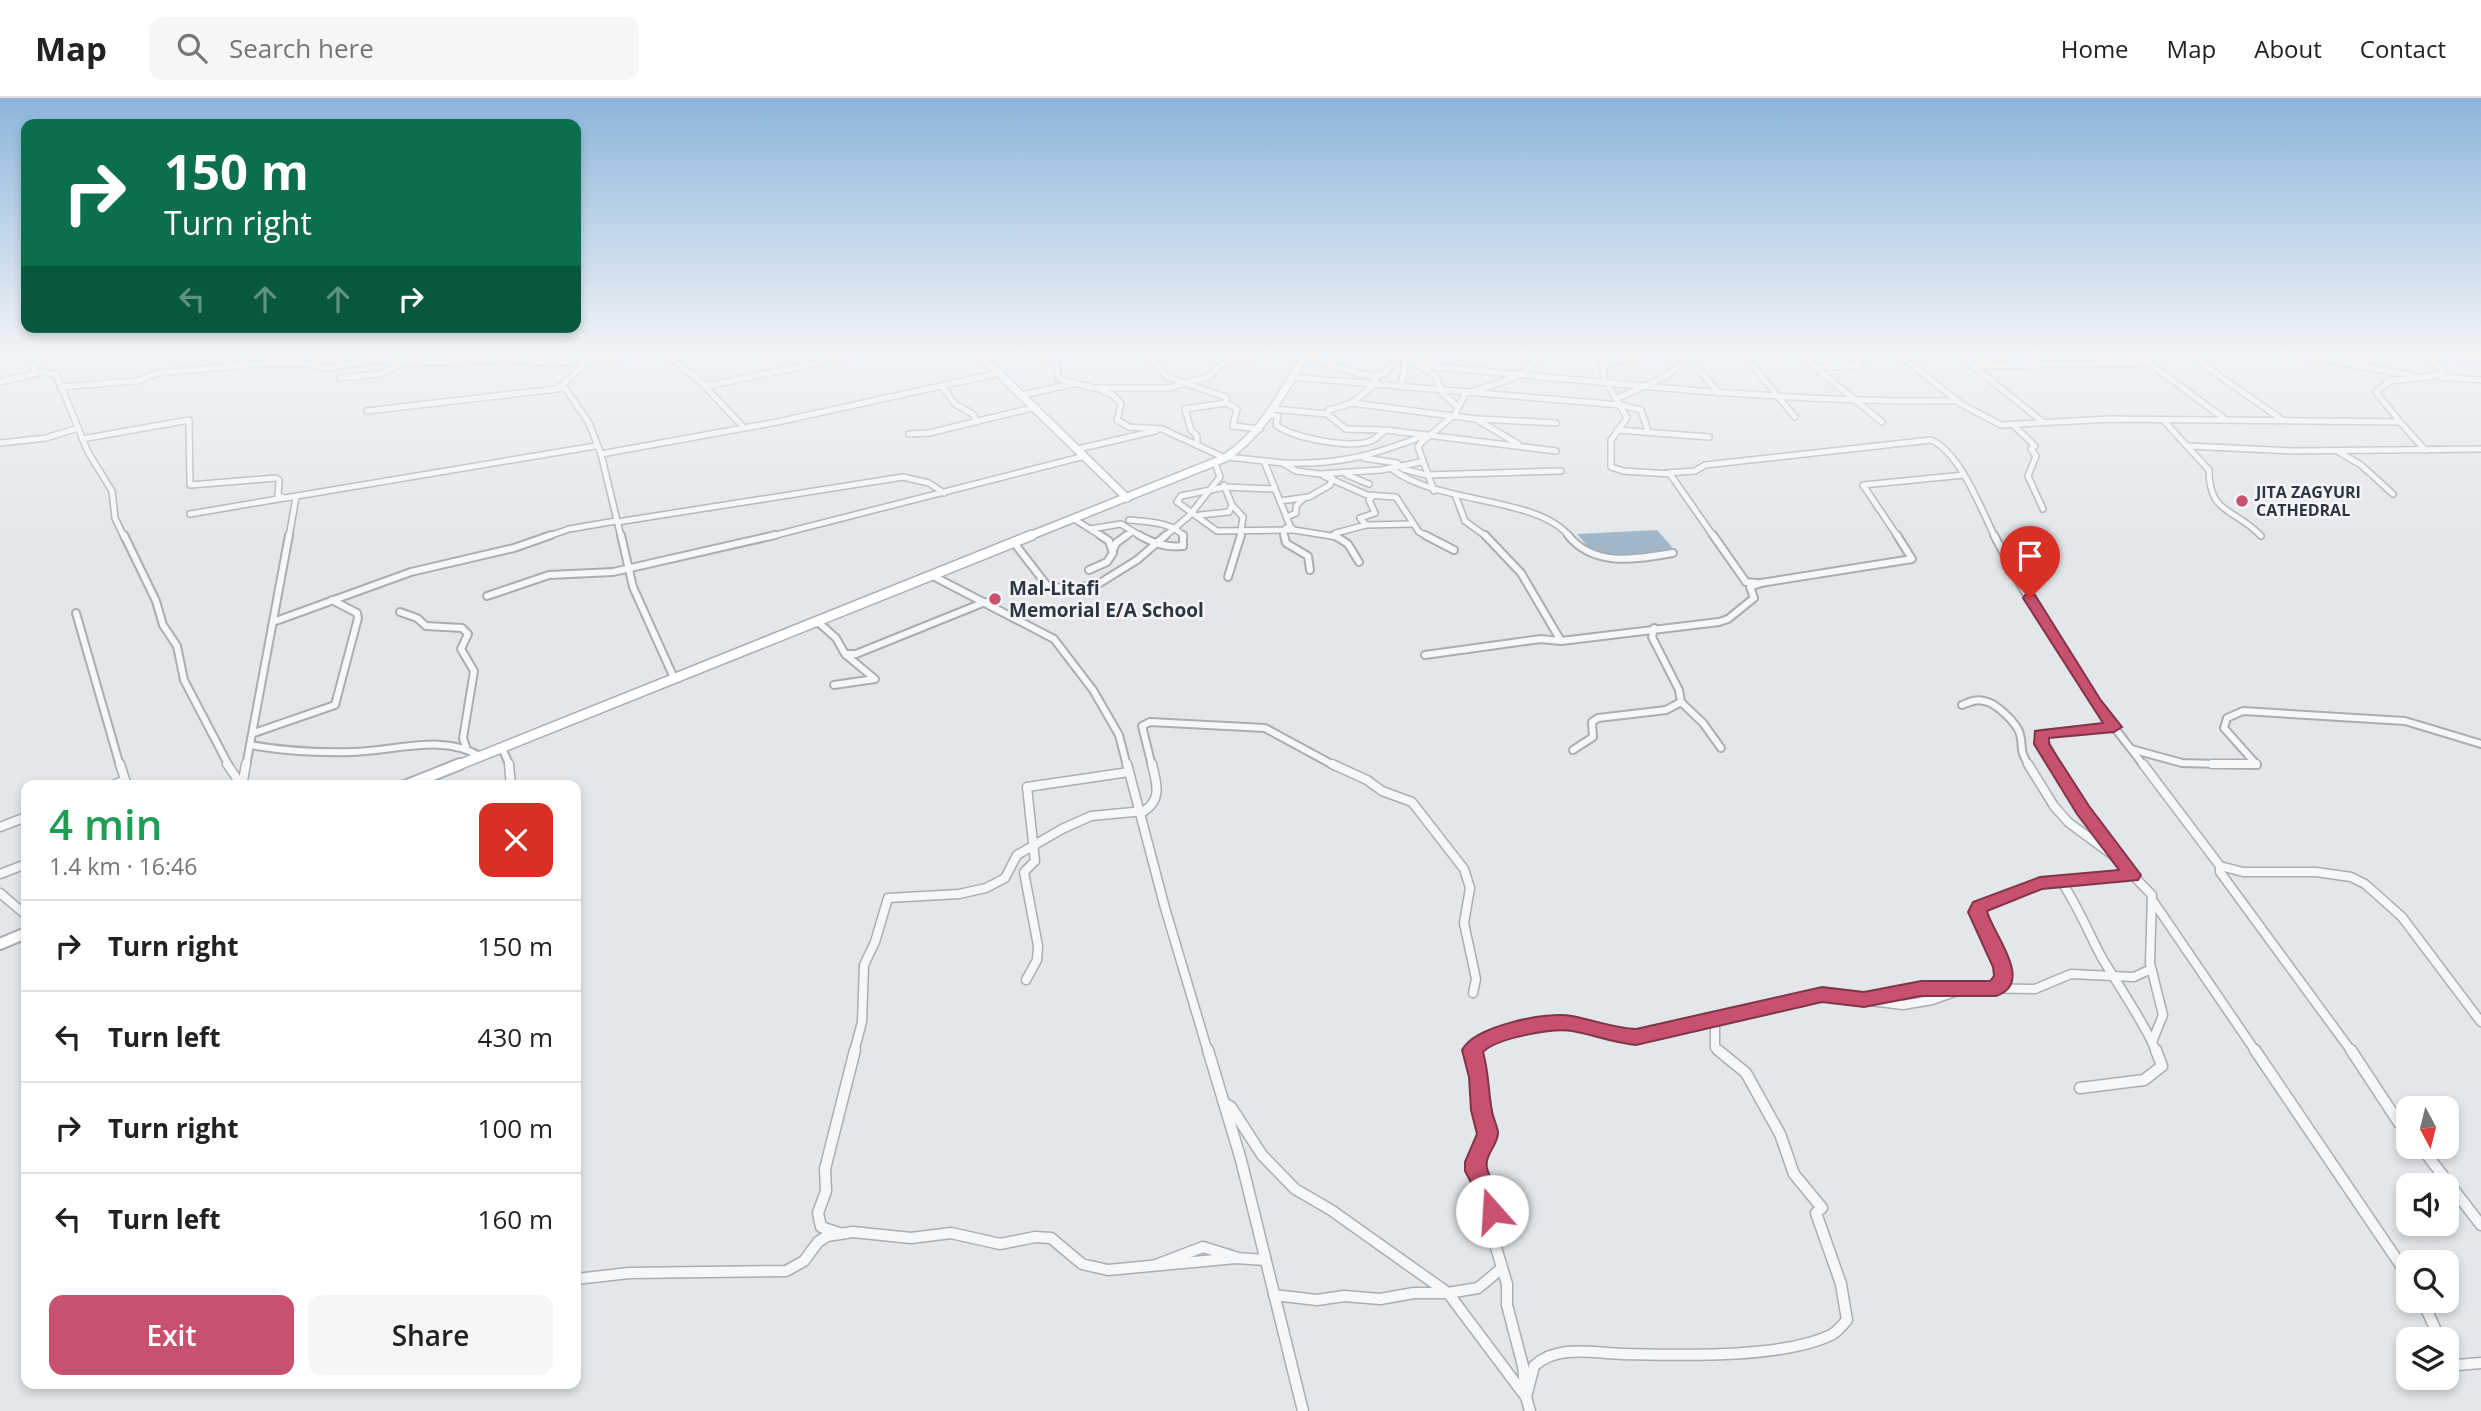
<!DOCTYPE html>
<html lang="en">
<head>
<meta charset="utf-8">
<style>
	body { margin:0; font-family:"Open Sans",sans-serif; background:#f6f6f6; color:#222; height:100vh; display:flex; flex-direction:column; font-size:26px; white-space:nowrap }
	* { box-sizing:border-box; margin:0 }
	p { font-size:23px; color:#767676 }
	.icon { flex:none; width:38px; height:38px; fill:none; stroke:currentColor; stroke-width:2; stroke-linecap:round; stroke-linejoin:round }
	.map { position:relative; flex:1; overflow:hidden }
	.drawer { position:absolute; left:21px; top:682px; width:560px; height:609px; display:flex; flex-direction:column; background:#fff; border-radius:14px; box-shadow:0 4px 10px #0003 }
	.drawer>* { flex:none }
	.top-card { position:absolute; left:21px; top:21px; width:560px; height:214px; border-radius:14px; box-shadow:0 4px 10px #0003; background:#0b6e4f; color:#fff; overflow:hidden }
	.needle { width:46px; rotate:173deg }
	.tools { position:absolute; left:2396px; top:998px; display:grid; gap:14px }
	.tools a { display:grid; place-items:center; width:63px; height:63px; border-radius:14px; background:#fff; box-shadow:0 4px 10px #0003; font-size:35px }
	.pin { position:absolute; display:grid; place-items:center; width:60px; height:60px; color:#fff; margin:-72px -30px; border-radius:50% 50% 50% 0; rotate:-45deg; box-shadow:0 0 7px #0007 }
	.pin .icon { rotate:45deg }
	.me { position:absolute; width:77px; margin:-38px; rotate:341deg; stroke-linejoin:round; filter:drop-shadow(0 0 5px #0008) }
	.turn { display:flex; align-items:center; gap:24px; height:147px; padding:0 28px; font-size:32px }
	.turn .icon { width:91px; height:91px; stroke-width:2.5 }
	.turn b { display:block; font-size:49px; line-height:60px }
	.lanes { display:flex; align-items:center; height:66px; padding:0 28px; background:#0003; justify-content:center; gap:35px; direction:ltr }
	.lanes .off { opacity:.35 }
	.round { display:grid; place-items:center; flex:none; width:74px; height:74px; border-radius:14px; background:#f6f6f6 }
	.head { display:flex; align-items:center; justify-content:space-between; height:119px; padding:0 28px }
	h1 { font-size:42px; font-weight:600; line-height:52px; color:#1e9e55 }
	.cta { display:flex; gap:14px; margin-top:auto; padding:14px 28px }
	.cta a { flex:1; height:80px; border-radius:14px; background:#c7516e; color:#fff; font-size:28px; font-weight:600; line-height:80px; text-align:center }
	.cta a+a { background:#f6f6f6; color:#222 }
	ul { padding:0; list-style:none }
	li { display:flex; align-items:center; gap:21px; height:91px; padding:0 28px; border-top:2px solid #e0e0e0 }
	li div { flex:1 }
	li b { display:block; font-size:26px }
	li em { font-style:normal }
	header { display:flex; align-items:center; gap:42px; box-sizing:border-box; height:98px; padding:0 35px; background:#fff; border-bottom:2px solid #e0e0e0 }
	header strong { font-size:33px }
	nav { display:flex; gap:38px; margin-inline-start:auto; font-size:24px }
	.search { width:490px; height:63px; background:#f6f6f6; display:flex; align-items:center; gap:18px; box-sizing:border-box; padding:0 24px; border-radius:14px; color:#767676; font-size:26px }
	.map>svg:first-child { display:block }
</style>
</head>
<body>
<header>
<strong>Map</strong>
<div class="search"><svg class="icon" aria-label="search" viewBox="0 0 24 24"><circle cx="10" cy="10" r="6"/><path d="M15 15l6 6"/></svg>Search here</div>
<nav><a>Home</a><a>Map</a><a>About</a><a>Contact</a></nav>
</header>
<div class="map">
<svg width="2481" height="1313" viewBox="0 0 2481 1313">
	<rect width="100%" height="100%" fill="#e3e7ea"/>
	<polygon fill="#a1b7c8" points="1657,432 1672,449 1669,452 1626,458 1593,455 1577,436"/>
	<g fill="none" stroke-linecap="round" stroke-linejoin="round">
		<defs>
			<g id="minor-far3">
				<polyline points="666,256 702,285 712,287 862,256"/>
				<polyline points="1032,256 1055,264 1059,281 1094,290 1169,290 1210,278 1220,267 1261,256"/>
				<polyline points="1149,256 1167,279 1226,299 1226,305 1237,311 1233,328 1260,331"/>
				<polyline points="1593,256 1602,262 1604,280 1627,320 1611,342 1611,369 1623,373 1670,376 1714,439"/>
				<polyline points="1685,256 1719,295"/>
				<polyline points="1743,256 1795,319"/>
				<polyline points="1799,256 1882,324"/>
				<polyline points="1899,256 1961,306 2001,327 2110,321 2400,324 2376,294 2390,283 2441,277 2443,273 2426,256"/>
				<polyline points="1958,256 2043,324"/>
				<polyline points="2137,256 2226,322"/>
				<polyline points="2188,256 2281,321"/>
				<polyline points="2294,256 2411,277"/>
				<polyline points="2427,256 2481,261"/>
				<polyline points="1404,257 1435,278 1443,296 1458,309"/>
				<path d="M1305,258C1329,265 1352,277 1377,278"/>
				<polyline points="1603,266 1653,256"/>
				<path d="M1417,267C1597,283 1776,305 1957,303"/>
				<polyline points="1974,268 2148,265"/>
				<polyline points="1816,269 1858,268 1861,264 1852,256"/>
				<polyline points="37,274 32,268 49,256"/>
				<polyline points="1292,279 1621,307 1641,312 1648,333"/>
				<polyline points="2439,279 2481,282"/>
				<polyline points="340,280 380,276 403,265"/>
				<polyline points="0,284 41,274 56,276 88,354 112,393 115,420 124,439"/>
				<polyline points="702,285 744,330"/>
				<polyline points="561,288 589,262"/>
				<polyline points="942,288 955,306 973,316 977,324"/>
				<polyline points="60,289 137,283 158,275 257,266 301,265 327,270 376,262 397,265 509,262 556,265 649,256"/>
				<polyline points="1401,289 1406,260"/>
				<polyline points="1101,292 1113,297 1121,306 1117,322 1129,329 1162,331 1225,360"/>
				<polyline points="1022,297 1073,286"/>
				<polyline points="1616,301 1667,278 1691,256"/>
				<polyline points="1352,305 1476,321 1518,346"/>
				<polyline points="1273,311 1327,316"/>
				<polyline points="367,313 565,290 589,325 601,356 621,439"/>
				<path d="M1270,317L1278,318L1276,327C1294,340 1352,352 1373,342C1378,339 1381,335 1386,332L1556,353"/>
				<polyline points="1479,321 1556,325"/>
				<path d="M2163,322L2209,372C2209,417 2235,410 2261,438"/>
				<polyline points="2400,324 2425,352"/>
				<polyline points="2013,327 2035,348 2031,351 2036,358 2028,378 2043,411"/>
				<polyline points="1381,332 1346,331 1327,316 1329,312 1352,305 1375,286 1374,279 1385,275 1394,263 1412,256"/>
				<polyline points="1617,332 1709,339"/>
				<polyline points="909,336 929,335 1036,309"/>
				<polyline points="82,341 189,322 190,387 276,380 279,382 278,398 285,400 595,348"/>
				<polyline points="0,345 46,340 78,330"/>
				<polyline points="1197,347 1197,338 1191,332 1185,311 1226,305"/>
				<polyline points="2189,348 2292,353 2481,351"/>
				<polyline points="1078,351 1155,333"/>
				<polyline points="2339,354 2361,367 2393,396"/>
				<polyline points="601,356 777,324 1000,275"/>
				<polyline points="1227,359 1283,365 1296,373 1320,376 1381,372 1421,364"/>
				<polyline points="1364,360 1397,365 1403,371 1426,377 1561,373"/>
				<polyline points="1264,363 1290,428 1294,432 1337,439"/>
				<path d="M1284,365C1341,367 1373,357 1426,337"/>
				<path d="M1392,371C1439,407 1538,398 1570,439"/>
				<path d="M1667,375L1695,373L1705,367L1931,342C1960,354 1981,411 1995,439"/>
				<polyline points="1347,377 1369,386"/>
				<polyline points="1324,378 1367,397 1396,399 1419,434 1429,439"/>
				<polyline points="1274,391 1225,389 1181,398 1177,404 1217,433 1294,432"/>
				<path d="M1434,393L1418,349L1421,345L1455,316L1465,296C1489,287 1528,281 1541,256"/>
				<polyline points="1456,399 1465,423 1487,439"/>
				<polyline points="1280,403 1309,399 1330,387 1332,380"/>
				<polyline points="1232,407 1243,419 1240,439"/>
				<polyline points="190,416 284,400"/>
				<polyline points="1200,417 1229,414 1232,407 1224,387"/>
				<polyline points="1287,419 1296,415 1296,408 1304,400"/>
				<polyline points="1074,421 1090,431 1121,426 1142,439"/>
				<path d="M1129,422C1146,424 1174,424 1184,439"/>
				<polyline points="617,424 903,379 929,385 944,395"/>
				<polyline points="1366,427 1412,426"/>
				<polyline points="1090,431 1103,439"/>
				<polyline points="1336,435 1366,427 1360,420 1375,415 1369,402 1373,398"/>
				<polyline points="289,439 296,399"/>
				<polyline points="546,439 569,431 616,423"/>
				<polyline points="768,439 1085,358"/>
				<polyline points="1125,439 1132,434"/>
				<polyline points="1164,439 1189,418 1220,379 1215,365"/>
				<polyline points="1285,439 1283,433 1286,430"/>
				<polyline points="1898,439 1863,387 1964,377"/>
			</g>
			<g id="minor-far2">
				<polyline points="124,437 156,503 163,527 177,548 184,582 229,668"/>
				<polyline points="621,437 633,489 674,580"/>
				<path d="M1139,437C1153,445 1166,450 1183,448V437"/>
				<polyline points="1284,437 1286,445 1308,458 1310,472"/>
				<polyline points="1334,437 1348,446 1359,464"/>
				<polyline points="1425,437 1454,452"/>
				<path d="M1568,437C1594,470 1637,461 1673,455"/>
				<polyline points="1713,437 1746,484 1757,485"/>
				<polyline points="1994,437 2020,486 2094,603 2131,651 2182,665 2257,667 2224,630 2227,620 2243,613 2405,623 2481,646"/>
				<polyline points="1015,446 1049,490 1095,488 1137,462 1166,437"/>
				<polyline points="1113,452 1116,445 1127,437"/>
				<polyline points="1089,472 1107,464 1113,455 1109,443 1100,437"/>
				<polyline points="933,478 1054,541 1093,592 1119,637 1127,668"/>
				<polyline points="1228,479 1241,437"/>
				<polyline points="487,498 549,477 613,474 775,437"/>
				<polyline points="400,514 417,520 426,528 462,530 468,536 461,551 474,573 463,640 466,649"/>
				<polyline points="76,515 120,668"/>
				<polyline points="273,524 411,474 514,450 551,437"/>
				<polyline points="818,524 836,540 845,556 856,556 985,504"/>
				<polyline points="1561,543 1719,524 1728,521 1754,500 1750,489 1761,485 1912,461 1897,437"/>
				<polyline points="1425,557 1541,541 1561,543 1521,475 1485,437"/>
				<polyline points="834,587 875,581 846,557"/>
				<polyline points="1681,604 1703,625 1721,650"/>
				<path d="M1962,607C1970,604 1975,601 1984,603C1995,604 2017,625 2020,636C2024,653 2018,649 2029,668"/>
				<polyline points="254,635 335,607 358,520 357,515 332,502"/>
				<path d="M250,647C284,653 319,655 353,654C395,653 445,635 481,659"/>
				<polyline points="502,650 510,668"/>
				<polyline points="1573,652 1593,639 1592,624 1598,620 1666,612 1681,604 1679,592 1652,539 1654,530"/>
				<polyline points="2132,652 2144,668"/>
				<polyline points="246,668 289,437"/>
				<polyline points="1152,668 1142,628 1150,624 1265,630 1335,668"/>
				<polyline points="2057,668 2041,636 2114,629"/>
			</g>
			<g id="minor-far1">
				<polyline points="120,666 127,688"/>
				<polyline points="227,666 242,688"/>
				<polyline points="509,666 511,688"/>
				<polyline points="1127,666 1165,810 1208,954"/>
				<polyline points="1332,666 1367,682 1382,693 1412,704 1464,771 1470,790 1464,825 1476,881 1473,895"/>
				<polyline points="2028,666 2054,708 2068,724 2114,758 2152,797 2150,865 2163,917 2152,944 2156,954"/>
				<polyline points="2056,666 2083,712 2118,758"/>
				<polyline points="2143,666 2220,768 2243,774 2316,774 2351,779 2365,786 2402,819 2481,924"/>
				<polyline points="2212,666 2256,666"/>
				<polyline points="111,688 125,682"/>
				<polyline points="242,688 246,666"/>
				<polyline points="0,729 26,719"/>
				<polyline points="2220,768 2220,774 2352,954"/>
				<polyline points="0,776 26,766"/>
				<path d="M2061,783C2078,808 2088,834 2102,860C2119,888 2137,914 2152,944"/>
				<polyline points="0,795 26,817"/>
				<polyline points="2153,803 2256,954"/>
				<polyline points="1026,882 1037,862 1038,848 1024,774 1035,763 1027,689 1129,674"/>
				<polyline points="1995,890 2004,879 2003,868 1977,814 1980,809 2040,785 2132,777"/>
				<polyline points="1870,900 1921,890 1965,890"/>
				<polyline points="1715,921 1715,950 1720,954"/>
				<polyline points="1715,921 1822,897 1903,907 1932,902 1966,890 2035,891 2071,876 2134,879 2151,871"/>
				<path d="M854,954L862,924L864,867L875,844L888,800L959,796L986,790L1005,780L1017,757L1062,731L1091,718L1144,713C1163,701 1156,684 1152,666"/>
				<path d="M1473,954C1479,936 1553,922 1572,926C1594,929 1614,941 1636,939C1662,937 1689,927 1715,921"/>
			</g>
			<g id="minor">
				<polyline points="1208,952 1241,1062 1303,1313"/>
				<path d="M1472,952L1480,979L1481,1011L1488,1036L1476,1064V1073L1487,1092L1492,1113L1494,1143L1507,1186V1207L1523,1268L1526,1299L1534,1268C1557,1246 1594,1255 1622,1256C1679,1257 1781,1261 1831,1237C1837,1234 1842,1227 1847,1222L1841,1186L1816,1115L1822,1110L1794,1076L1780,1036L1746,975L1718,952"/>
				<polyline points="2255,952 2408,1178"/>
				<polyline points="2351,952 2399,1025 2408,1033"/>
				<polyline points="2080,990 2144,982 2162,968 2156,952"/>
				<polyline points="1224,1005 1231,1009 1262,1057 1295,1091 1331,1112 1448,1195 1478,1190 1502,1170"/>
				<polyline points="2420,1048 2481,1127"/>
				<polyline points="839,1135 821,1129 818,1115 826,1093 825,1071 855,952"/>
				<polyline points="1156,1167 1203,1149 1235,1159"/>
				<polyline points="576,1181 629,1175 786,1173 804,1163 818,1144 827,1138 853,1134 911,1140 951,1135 1000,1146 1035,1139 1051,1140 1082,1166 1108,1172 1236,1160 1265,1162"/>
				<polyline points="1274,1197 1317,1202 1344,1198 1380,1201 1414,1195 1448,1195 1526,1299 1530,1313"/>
				<polyline points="2422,1202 2440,1241"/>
				<polyline points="2446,1254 2452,1267"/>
				<polyline points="2446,1268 2481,1265"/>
			</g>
			<g id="secondary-far2">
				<polyline points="979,256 1127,400"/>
				<path d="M1027,439L1225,360C1264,334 1282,295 1306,256"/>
			</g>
			<polyline id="secondary-far1" points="456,668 1032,437"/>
			<g id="secondary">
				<polyline points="405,688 460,666"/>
				<polyline points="0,846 26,835"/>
			</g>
		</defs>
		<use href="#minor-far3" stroke="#a8aeb4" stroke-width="8"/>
		<use href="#minor-far2" stroke="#a8aeb4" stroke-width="10"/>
		<use href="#minor-far1" stroke="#a8aeb4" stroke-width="11"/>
		<use href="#minor" stroke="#a8aeb4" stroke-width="13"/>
		<use href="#secondary-far2" stroke="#a8aeb4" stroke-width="10"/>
		<use href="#secondary-far1" stroke="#a8aeb4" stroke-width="12"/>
		<use href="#secondary" stroke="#a8aeb4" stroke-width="14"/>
		<use href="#minor-far3" stroke="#f6f7f9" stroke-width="5"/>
		<use href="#minor-far2" stroke="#f6f7f9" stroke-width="6"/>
		<use href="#minor-far1" stroke="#f6f7f9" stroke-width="8"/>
		<use href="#minor" stroke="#f6f7f9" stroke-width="10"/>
		<use href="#secondary-far2" stroke="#fff" stroke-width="7"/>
		<use href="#secondary-far1" stroke="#fff" stroke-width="9"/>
		<use href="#secondary" stroke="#fff" stroke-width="10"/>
	</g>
	<linearGradient id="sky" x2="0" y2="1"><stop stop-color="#8bb5db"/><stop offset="0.58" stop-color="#f2f4f6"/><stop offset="1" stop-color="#f2f4f6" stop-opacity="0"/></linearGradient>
	<rect width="2481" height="440" fill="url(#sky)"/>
	<path fill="#c7516e" stroke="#813548" stroke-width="2" d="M2025,497H2035L2100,601L2122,629L2114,634L2049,640V646L2089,708L2138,773L2141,777L2138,782L2042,791L1987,813C1992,835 2036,885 1996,898H1921L1864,909L1822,904L1636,947C1614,945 1594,937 1572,933C1552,930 1497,940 1483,954C1489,974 1488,993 1492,1013C1493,1020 1497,1027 1498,1034C1499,1046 1484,1057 1487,1070C1490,1086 1509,1101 1500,1120L1492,1123L1484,1120L1476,1094L1465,1073V1064L1477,1036L1471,1012L1469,979L1462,952C1474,928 1547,913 1572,918C1594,922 1614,930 1636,931L1822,889L1864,894L1921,883H1990L1994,878L1993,869L1968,814L1973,804L2040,779L2119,772L2077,716L2034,646L2035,633L2103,625L2023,500Z"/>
	<g fill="#c7516e" stroke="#f3f5f8" stroke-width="2.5">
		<circle cx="2242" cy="403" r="7"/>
		<circle cx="995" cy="501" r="7"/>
	</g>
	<g text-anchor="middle" stroke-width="5" stroke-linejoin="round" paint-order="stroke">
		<g font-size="16" font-weight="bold" fill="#2c3642" stroke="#f3f5f8" text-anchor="start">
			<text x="2256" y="400">JITA ZAGYURI<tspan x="2256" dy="18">CATHEDRAL</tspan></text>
		</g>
		<g font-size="19" font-weight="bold" fill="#2c3642" stroke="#f3f5f8" text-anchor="start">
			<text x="1009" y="497">Mal-Litafi<tspan x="1009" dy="22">Memorial E/A School</tspan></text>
		</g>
	</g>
</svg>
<div class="tools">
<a><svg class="needle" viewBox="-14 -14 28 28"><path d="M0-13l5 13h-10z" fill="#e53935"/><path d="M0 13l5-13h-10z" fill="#767676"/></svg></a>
<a><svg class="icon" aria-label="sound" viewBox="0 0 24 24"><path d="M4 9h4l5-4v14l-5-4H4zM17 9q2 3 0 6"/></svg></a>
<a><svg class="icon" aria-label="search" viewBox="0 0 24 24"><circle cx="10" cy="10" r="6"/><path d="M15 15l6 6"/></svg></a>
<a><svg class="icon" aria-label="layers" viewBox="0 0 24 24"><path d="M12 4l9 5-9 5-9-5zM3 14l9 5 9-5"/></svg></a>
</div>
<div class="pin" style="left:2030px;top:500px;background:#d93025"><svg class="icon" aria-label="arrive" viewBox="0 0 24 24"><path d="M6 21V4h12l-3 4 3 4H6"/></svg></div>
<svg class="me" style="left:1492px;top:1113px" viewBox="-20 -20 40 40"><circle r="19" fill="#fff"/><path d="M0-13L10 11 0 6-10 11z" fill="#c7516e"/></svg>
<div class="top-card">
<div class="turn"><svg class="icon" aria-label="right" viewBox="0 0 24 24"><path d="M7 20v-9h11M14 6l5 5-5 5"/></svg><div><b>150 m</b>Turn right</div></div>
<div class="lanes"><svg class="icon off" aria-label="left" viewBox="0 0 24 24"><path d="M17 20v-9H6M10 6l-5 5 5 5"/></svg><svg class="icon off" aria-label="ahead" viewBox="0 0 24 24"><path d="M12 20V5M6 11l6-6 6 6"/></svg><svg class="icon off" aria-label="ahead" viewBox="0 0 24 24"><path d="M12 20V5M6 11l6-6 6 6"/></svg><svg class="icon" aria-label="right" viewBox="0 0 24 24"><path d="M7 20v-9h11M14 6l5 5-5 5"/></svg></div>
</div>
<section class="drawer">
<div class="head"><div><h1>4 min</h1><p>1.4 km · 16:46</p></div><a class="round" style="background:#d93025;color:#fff"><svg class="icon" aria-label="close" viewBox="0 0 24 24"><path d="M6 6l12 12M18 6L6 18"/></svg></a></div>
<ul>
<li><svg class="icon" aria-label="right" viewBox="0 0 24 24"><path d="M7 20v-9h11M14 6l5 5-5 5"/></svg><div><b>Turn right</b></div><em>150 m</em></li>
<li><svg class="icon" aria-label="left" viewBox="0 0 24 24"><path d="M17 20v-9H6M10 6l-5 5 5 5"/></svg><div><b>Turn left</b></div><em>430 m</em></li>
<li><svg class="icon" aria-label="right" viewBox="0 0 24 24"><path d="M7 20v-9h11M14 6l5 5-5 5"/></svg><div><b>Turn right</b></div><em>100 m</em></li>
<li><svg class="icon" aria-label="left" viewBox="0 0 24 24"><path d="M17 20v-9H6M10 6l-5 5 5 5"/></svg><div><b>Turn left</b></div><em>160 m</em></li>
</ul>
<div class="cta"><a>Exit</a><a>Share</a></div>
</section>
</div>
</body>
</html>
